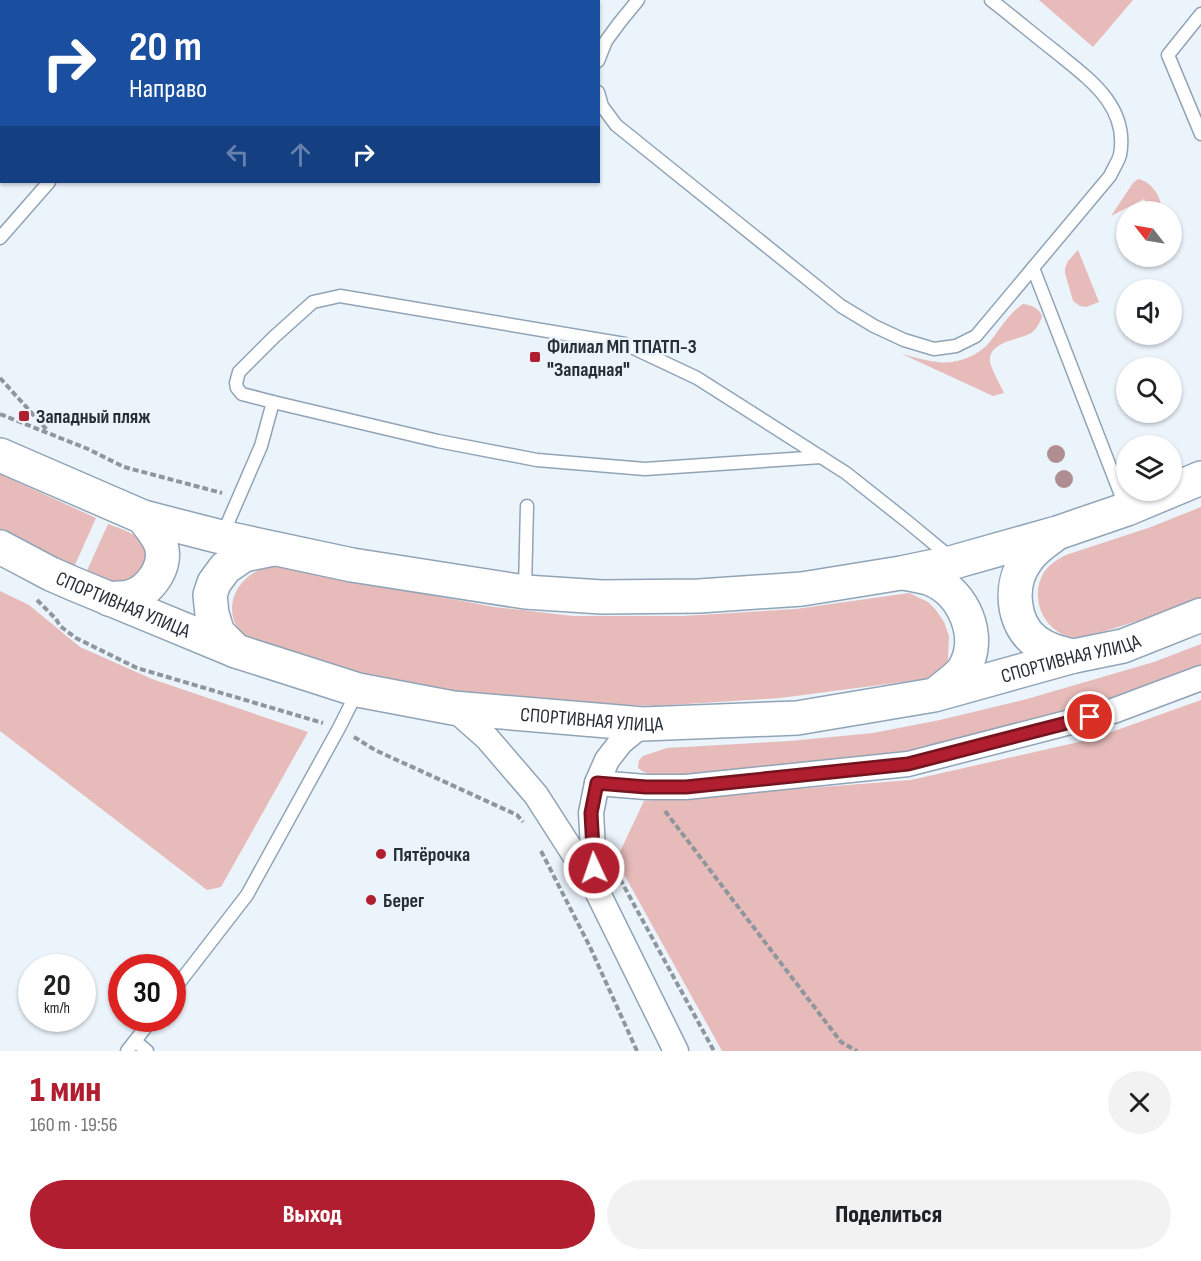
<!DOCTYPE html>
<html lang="ru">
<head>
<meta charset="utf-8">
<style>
	body { margin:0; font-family:"Sofia Sans Condensed",sans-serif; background:#f2f2f2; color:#202124; height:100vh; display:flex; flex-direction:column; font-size:22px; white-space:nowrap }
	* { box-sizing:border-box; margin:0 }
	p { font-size:20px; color:#757577 }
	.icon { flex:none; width:33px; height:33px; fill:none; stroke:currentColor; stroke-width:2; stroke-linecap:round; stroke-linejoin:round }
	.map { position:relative; height:1051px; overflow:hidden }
	.details { display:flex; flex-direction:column; background:#fff; flex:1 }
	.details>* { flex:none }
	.top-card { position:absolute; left:0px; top:0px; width:600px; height:183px; box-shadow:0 2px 4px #0004; background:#1a4fa0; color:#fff; overflow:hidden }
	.needle { width:39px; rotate:301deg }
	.fabs { position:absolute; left:1116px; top:201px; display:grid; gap:12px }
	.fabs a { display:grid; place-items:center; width:66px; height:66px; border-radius:50%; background:#fff; box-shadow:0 2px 4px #0004; font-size:30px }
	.speed { position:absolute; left:18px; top:954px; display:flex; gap:12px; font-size:30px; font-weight:700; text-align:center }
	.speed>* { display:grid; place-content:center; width:78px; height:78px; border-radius:50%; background:#fff; box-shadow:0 2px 4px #0004; line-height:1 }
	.speed small { font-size:15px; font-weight:400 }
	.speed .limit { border:9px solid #d22; background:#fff; color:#111 }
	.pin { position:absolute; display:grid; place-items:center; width:51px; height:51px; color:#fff; margin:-26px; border:3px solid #fff; border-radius:50%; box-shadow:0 2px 6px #0007 }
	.me { position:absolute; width:66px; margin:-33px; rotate:357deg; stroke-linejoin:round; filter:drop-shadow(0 0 4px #0008) }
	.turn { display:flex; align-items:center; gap:21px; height:126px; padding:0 30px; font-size:27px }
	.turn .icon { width:78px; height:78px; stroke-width:2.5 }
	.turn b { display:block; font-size:42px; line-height:51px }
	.lanes { display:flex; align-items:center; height:57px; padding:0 30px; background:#0003; justify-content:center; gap:30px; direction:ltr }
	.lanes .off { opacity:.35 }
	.round { display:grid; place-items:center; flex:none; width:63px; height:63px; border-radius:32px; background:#f2f2f2 }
	.head { display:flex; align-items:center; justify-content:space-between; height:102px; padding:0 30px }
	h1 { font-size:36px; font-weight:800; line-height:45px; color:#b11e30 }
	.cta { display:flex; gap:12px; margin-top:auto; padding:12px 30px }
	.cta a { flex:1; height:69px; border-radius:36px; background:#b11e30; color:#fff; font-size:24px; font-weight:800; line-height:69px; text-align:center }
	.cta a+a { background:#f2f2f2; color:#202124 }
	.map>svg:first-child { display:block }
</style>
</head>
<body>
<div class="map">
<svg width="1201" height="1051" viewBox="0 0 1201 1051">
	<rect width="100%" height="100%" fill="#ebf3fb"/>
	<g fill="#e6bbb9">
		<polygon points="1039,0 1133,0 1093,47"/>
		<path d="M1138,179C1151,181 1163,198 1161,211H1150L1144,199L1111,216L1133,183Z"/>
		<polygon points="1078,250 1099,302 1086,307 1080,306 1073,301 1065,273 1065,268 1068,261"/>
		<path d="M1023,304C1031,305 1040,308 1042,317C1040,322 1036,330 1031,333C1020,340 988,341 990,362C991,369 1001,386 1004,393L993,396L902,354C914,357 926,361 938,362C955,365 978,356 989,343C1000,329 1008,314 1023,304Z"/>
		<polygon points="0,474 96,518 74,567 0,529"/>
		<path d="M1201,507V599L1185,606L1083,638C1074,637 1064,637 1057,631C1038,618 1032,592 1044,572C1050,564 1058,559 1066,555L1151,527Z"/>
		<path d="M108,524C123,530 145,535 148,554C148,559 144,568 143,573L118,586L86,573Z"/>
		<path d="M267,567H282L494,607L573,616H683L796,609L909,593L928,602L936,610L944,622L949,636L948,659L945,668L935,676L926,679L780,698L655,706L547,702L470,696L372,679L247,640C219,614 233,577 267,567Z"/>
		<polygon points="0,591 29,605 80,647 152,679 308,732 221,887 207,890 0,731"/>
		<path d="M1201,644V673L1099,708L914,753L674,778C661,777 648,777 638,768L639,760L643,756L667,748L790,741L873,733L940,720L1027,699L1154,662Z"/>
		<polygon points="1201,700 1201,1051 722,1051 616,860 644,801 911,780 1092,739"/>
	</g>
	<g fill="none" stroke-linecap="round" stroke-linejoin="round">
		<defs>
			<g id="service">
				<polyline points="1201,14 1168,55 1201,134"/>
				<polyline points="598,61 606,41 620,22 638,0"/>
				<path d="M598,92L602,106L616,125L841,306L874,326L904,340L934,349L956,346L976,336L1110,176C1113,169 1118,162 1120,155C1129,106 1089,79 1056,52C1034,35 1013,17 991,0"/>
				<polyline points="0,238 49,182"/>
				<polyline points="1033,268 1126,508"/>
				<polyline points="273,402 438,441 537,460 645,469 821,457"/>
				<polyline points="222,536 261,446 273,402 242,394 237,388 236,383 239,372 274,337 313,302 340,296 625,344 697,378 846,473 909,523 950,557"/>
				<polyline points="525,589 527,506"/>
				<polyline points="172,992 247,895 339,728 358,690"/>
				<polyline points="135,1041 147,1051"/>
				<polyline points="127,1051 153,1018"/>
			</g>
			<g id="minor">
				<polyline points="453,708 487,738 536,795 595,887 676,1051"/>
				<polyline points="597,783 646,787 686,787 908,764 1113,711 1201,678"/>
				<polyline points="595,885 591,813 597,783 607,760 621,742 643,724"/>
			</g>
			<g id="primary">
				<polyline points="0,455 143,517 221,537 352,565 525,592 602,597 699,596 802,589 901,573 954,562 1057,533 1127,509 1201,478"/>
				<path d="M1053,536C1043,543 1032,551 1026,561C1009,584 1012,623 1035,641C1047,650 1060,653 1074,656"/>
				<path id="s1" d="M0,547L51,574L74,584L236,651L358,690L453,708L643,724L797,718L934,695L1074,656L1123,646L1201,615"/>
				<path d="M904,573C912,575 923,576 931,579C964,593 983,637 964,669C959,677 944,687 936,694"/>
				<path d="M109,599C116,598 123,598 129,597C149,592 168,567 161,545C158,535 149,526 143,517"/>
				<polyline points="236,651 218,633 212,614 210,595 214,583 225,568 244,555 273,549"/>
			</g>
		</defs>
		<use href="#service" stroke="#91a4b7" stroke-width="15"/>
		<use href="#minor" stroke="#91a4b7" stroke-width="27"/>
		<use href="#primary" stroke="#91a4b7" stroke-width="36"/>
		<g stroke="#8e969e" stroke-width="4" stroke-dasharray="6 3" stroke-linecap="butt">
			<polyline points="0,378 48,431"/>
			<polyline points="0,414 88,449 124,467 222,493"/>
			<polyline points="37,600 56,619 60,626 76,638 137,668 323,723"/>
			<polyline points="354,737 375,750 517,815 523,822"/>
			<polyline points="665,811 841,1042 857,1051"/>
			<polyline points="541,851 590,947 637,1051"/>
			<polyline points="620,879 714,1051"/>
		</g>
		<use href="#service" stroke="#fff" stroke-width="12"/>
		<use href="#minor" stroke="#fff" stroke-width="24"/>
		<use href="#primary" stroke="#fff" stroke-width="33"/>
	</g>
	<g fill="#ae8e91">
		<circle cx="1056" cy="454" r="9"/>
		<circle cx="1064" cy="479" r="9"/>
	</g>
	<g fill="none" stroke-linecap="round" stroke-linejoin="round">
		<defs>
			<polyline id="route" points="594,868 591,813 597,783 646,787 686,787 908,764 1090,717"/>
		</defs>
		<use href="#route" stroke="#73141f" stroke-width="15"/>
		<use href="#route" stroke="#b11e30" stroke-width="10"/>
	</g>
	<g fill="#b11e30" stroke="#ebf3fb" stroke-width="2">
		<rect x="529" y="351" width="12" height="12" rx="3"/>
		<rect x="18" y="410" width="12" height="12" rx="3"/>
		<circle cx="381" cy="854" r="6"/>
		<circle cx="371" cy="900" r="6"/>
	</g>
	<g text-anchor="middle" stroke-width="5" stroke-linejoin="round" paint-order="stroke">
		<g font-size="20" font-weight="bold" fill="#262e36" stroke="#ebf3fb" text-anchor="start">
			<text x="547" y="353">Филиал МП ТПАТП-3<tspan x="547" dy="23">"Западная"</tspan></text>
			<text x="36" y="423">Западный пляж</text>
			<text x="393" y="861">Пятёрочка</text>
			<text x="383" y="907">Берег</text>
		</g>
		<g font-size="20" fill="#262e36" stroke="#ebf3fb">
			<text dy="7" stroke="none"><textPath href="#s1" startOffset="136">СПОРТИВНАЯ УЛИЦА</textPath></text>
			<text dy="7" stroke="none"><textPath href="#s1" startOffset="1108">СПОРТИВНАЯ УЛИЦА</textPath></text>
			<text dy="7" stroke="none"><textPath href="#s1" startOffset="622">СПОРТИВНАЯ УЛИЦА</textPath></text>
		</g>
	</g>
</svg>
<div class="fabs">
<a><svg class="needle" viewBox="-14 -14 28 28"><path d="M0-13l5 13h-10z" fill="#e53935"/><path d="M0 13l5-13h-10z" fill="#757577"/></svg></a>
<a><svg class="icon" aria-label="sound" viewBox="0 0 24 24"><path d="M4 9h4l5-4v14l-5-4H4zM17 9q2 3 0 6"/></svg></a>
<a><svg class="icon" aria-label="search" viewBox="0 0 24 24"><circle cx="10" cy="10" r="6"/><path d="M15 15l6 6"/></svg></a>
<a><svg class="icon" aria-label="layers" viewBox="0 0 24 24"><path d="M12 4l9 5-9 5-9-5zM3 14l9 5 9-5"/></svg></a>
</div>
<div class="speed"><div>20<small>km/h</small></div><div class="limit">30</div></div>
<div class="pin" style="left:1090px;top:717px;background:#d93025"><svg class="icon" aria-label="arrive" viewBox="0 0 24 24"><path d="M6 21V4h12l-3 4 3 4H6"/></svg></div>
<svg class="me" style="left:594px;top:868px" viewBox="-20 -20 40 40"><circle r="17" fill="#b11e30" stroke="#fff" stroke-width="3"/><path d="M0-11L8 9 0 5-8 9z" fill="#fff"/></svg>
<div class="top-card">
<div class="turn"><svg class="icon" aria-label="right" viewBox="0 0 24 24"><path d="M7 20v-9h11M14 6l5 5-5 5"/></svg><div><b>20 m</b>Направо</div></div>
<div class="lanes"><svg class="icon off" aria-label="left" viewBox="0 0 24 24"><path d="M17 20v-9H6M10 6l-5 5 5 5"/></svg><svg class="icon off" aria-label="ahead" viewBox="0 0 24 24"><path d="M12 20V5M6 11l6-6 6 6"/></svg><svg class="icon" aria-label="right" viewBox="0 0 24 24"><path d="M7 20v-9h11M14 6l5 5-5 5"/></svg></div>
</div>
</div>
<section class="details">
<div class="head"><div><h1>1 мин</h1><p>160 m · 19:56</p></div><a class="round"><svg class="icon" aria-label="close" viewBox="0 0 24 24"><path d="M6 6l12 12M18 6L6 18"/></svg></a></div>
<div class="cta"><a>Выход</a><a>Поделиться</a></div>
</section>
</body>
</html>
